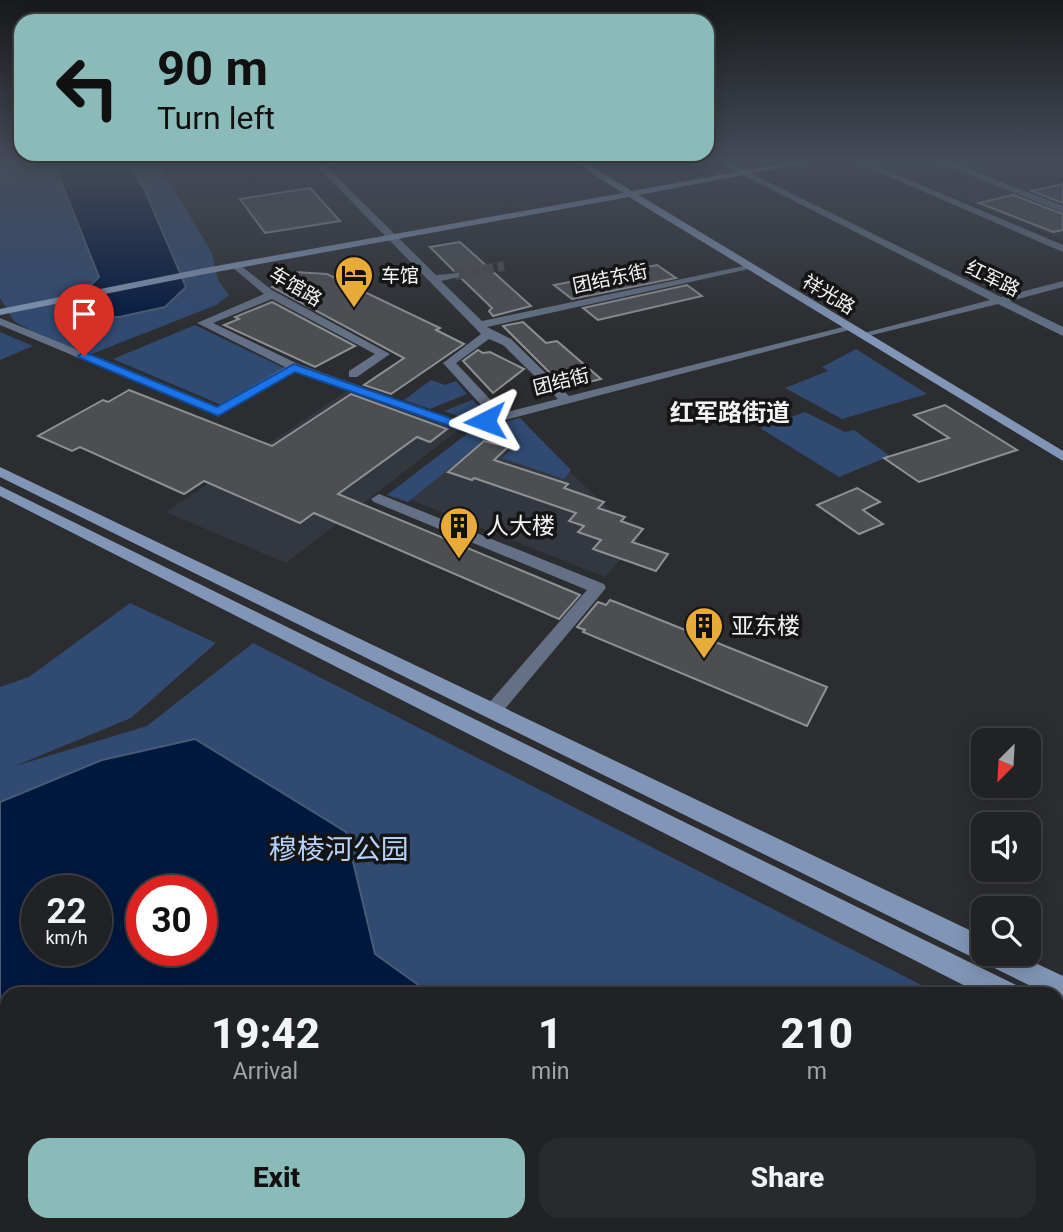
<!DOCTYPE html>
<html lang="en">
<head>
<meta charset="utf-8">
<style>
	body { margin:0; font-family:Roboto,"Noto Sans SC",sans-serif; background:#292a2c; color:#f1f3f6; height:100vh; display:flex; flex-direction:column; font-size:26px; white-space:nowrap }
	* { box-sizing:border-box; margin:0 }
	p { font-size:23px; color:#a2a4a6 }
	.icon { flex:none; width:38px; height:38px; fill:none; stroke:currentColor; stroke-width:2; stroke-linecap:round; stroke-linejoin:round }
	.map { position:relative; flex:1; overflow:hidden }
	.drawer { position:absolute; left:0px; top:987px; width:1064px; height:245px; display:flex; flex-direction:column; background:#212224; border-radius:21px 21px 0 0; box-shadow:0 4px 18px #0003,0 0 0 2px #3e3f41 }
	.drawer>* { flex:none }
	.hud { position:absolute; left:14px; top:14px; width:700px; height:147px; border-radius:21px; box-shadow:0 4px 18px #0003,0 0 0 2px #3e3f41; background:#8bbbb9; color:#111; overflow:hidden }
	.needle { width:46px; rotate:204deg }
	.tools { position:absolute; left:971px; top:728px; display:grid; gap:14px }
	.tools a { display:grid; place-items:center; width:70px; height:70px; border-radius:14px; background:#212224; box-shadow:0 4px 18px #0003,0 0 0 2px #3e3f41; font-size:35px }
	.speed { position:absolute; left:21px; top:875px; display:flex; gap:14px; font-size:35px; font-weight:700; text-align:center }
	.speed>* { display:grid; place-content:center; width:91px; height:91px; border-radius:50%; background:#212224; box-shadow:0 4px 18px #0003,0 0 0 2px #3e3f41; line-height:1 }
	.speed small { font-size:18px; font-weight:400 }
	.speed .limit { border:10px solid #d22; background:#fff; color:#111 }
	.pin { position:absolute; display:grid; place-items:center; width:60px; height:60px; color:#fff; margin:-72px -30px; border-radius:50% 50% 50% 0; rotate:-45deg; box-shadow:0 0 7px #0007 }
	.pin .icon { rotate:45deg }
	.me { position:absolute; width:77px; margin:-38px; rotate:267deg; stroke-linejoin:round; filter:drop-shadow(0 0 5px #0008) }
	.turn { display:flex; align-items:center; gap:24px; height:147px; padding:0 28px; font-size:32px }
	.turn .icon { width:91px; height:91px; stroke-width:2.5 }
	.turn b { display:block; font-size:49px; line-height:60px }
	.eta { display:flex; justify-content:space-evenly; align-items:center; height:119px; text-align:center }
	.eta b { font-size:42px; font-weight:800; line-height:49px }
	.primary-button { display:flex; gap:14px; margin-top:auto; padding:14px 28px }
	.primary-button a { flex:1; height:80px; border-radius:21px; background:#8bbbb9; color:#111; font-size:28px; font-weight:800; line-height:80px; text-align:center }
	.primary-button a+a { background:#292a2c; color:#f1f3f6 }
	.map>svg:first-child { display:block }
</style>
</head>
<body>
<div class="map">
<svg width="1063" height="1232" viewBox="0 0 1063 1232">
	<rect width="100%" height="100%" fill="#2c2d30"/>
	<g fill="#333840">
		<polygon points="965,161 1063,198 1063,240 870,162"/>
		<polygon points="347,391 458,430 286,563 166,512"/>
		<polygon points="519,423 639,538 605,577 394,493 474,433"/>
	</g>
	<g fill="#304a72" fill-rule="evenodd">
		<polygon points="0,161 157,161 212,253 218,280 229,295 216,305 79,359 14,321 0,298"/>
		<polygon points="195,325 286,369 224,406 113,359"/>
		<polygon points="0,332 33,346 0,360"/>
		<polygon points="856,349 927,394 842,419 785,388 828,371 822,367"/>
		<polygon points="431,380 445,385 456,381 467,394 430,409 404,400"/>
		<polygon points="472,400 489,415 470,421 444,411"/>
		<polygon points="805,412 845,432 854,430 890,456 839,477 760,428"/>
		<polygon points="520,418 571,470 564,479 502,458 514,447 487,438 408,502 387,495 472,430"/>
		<path d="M130,603L216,643L131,718L15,766L147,726L253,643L939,994H7V1225H1057V1055L1063,1058V1232H0V687L29,677ZM37,891H96V950H37ZM142,891H201V950H142Z"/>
	</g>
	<g fill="#02193f" stroke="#4a5b76" stroke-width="2" fill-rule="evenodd">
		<polygon points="53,161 128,161 145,191 186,287 165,307 119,317 83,316 70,305 99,277"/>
		<path d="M195,739L346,832L375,954L431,994H7V1225H601L599,1232H0V802L102,760ZM37,891H96V950H37ZM142,891H201V950H142Z"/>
	</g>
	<g fill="#4c4e51" stroke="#8e9093" stroke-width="2">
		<polygon points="1063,184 1063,203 1032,191"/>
		<polygon points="310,188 340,221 265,233 240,199"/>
		<polygon points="1013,195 1063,214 1063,230 1053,232 979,203"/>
		<polygon points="460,242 531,306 493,316 489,311 492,308 461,278 461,271 454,271 430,247"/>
		<polygon points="657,265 676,278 572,299 554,285"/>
		<polygon points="295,272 327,274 440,328 436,330 464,344 391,394 364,385 404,358 272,287"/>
		<polygon points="687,285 702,296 598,320 583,308"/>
		<polygon points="272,302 355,346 315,367 224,325 239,319 235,317"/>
		<polygon points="523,322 546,343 557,341 601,379 565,388 503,326"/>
		<polygon points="478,350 483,353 490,352 524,369 493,393 463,361"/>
		<polygon points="129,390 272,446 351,394 447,429 430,442 417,437 338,494 580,595 559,619 314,513 300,523 204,481 184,494 80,447 72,451 38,436 103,400 108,402"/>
		<polygon points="945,405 1017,450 919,482 884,458 949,438 914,415"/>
		<polygon points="484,441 508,447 494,460 568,484 564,488 604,502 598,508 625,517 621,521 643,529 632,542 668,554 656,571 593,549 601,540 578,532 584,526 569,521 576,513 474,478 472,480 448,472"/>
		<polygon points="857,488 880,502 863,510 883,524 859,534 817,505"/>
		<polygon points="610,600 618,603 827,687 807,726 583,632 585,630 577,627 598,602 606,605"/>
	</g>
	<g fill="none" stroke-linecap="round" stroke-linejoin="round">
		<polyline stroke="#4a4b4e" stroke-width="10" stroke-dasharray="10 4.5" stroke-linecap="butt" points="455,275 504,266"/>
		<g fill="#637085" fill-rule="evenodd">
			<path d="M312,161H346L326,166L436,275L459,273V277L441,281L482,321L753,264V268L749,269L487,327L511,339L569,396L851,325L857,328L463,431L295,372L218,416L0,325V318L217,407L285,367L197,323L264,294L232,267L231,265L236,262L272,290L390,354L357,377H349V371L375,354L272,299L213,323L298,364L464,423L491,416L443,363L481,334ZM489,339L503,345L558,399L503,413L456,363Z"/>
			<polygon points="715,161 726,161 1001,297 1063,281 1063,287 1010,301 1063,327 1063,336 998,304 860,338 860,334 990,300"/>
			<polygon points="853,161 865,161 1063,245 1063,252"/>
			<polygon points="947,161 1063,206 1063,212 937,162"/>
			<polygon points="379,494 604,584 606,588 499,716 492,718 485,716 482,711 587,590 374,502 371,499"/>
		</g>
		<g fill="#8196b6" fill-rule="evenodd">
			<polygon points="573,161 583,161 632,191 795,161 815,161 639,195 1063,451 1063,461 629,197 205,274 0,315 0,309 205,268 623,193"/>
			<polygon points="0,467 984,937 984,954 1016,954 1063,976 1063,1001 1057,999 1057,994 1047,994 0,477"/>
			<polygon points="0,486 1016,985 1020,994 981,994 0,496"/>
			<polygon points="1057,1006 1063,1009 1063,1035 1057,1032"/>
		</g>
	</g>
	<linearGradient id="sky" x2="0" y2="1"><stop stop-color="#18191a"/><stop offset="0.48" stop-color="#454c59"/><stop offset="1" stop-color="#454c59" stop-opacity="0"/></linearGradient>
	<rect width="1063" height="334" fill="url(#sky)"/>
	<polygon fill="#1a73e8" stroke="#114b97" stroke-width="2" points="84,352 217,407 294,364 464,423 485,417 491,421 468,429 459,429 295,372 218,416 80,358 78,356"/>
	<defs>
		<symbol id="hotel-pin" viewBox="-11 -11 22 30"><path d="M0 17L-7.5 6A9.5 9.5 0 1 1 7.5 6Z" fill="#e8ab37" stroke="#151516"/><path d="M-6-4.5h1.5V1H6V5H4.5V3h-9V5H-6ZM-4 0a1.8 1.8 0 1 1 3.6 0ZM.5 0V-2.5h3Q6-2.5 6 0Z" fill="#111"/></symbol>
		<symbol id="building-pin" viewBox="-11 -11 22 30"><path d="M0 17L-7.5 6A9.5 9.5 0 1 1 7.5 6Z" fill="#e8ab37" stroke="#151516"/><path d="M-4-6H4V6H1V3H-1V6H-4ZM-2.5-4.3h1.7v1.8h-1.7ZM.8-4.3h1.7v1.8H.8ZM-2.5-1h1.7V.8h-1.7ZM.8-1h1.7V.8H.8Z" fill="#111"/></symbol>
	</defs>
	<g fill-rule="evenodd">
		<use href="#hotel-pin" x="332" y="253" width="44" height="60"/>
		<use href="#building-pin" x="437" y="504" width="44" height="60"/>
		<use href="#building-pin" x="682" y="604" width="44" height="60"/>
	</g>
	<g text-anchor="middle" stroke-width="7" stroke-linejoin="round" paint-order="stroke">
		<g font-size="19" fill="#f3f4f5" stroke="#151516" text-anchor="start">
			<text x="381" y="282">车馆</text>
		</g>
		<g font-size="19" fill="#f3f4f5" stroke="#151516">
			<text transform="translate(610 278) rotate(-12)" y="7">团结东街</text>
			<text transform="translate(993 278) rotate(26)" y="7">红军路</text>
			<text transform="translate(296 286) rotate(31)" y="7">车馆路</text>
			<text transform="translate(829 294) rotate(31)" y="7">祥光路</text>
			<text transform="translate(561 381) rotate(-14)" y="7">团结街</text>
		</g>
		<g font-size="23" fill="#f3f4f5" stroke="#151516" text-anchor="start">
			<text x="486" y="534">人大楼</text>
			<text x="731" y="634">亚东楼</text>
		</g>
		<g font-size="24" font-weight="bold" fill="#f3f4f5" stroke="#151516">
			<text x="730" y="421">红军路街道</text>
		</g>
		<g font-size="28" fill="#b6d2fb" stroke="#151516">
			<text x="339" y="859">穆棱河公园</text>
		</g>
	</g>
</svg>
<div class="tools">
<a><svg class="needle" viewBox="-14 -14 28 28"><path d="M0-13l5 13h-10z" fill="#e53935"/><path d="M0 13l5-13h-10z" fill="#a2a4a6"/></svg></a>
<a><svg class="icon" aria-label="sound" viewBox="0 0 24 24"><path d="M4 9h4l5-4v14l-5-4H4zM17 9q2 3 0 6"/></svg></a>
<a><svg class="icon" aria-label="search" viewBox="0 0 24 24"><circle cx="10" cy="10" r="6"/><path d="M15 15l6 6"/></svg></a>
</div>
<div class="speed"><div>22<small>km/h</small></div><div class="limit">30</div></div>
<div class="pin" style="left:84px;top:356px;background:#d93025"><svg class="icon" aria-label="arrive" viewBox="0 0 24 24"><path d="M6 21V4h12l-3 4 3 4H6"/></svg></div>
<svg class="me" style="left:485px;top:421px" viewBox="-20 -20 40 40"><path d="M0-17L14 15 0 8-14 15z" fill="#1a73e8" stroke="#fff" stroke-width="4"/></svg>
<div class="hud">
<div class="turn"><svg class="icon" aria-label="left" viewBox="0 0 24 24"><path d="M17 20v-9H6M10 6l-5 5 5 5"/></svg><div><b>90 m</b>Turn left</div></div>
</div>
<section class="drawer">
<div class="eta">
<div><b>19:42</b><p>Arrival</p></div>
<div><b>1</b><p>min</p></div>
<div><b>210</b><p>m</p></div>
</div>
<div class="primary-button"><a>Exit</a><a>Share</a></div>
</section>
</div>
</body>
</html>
